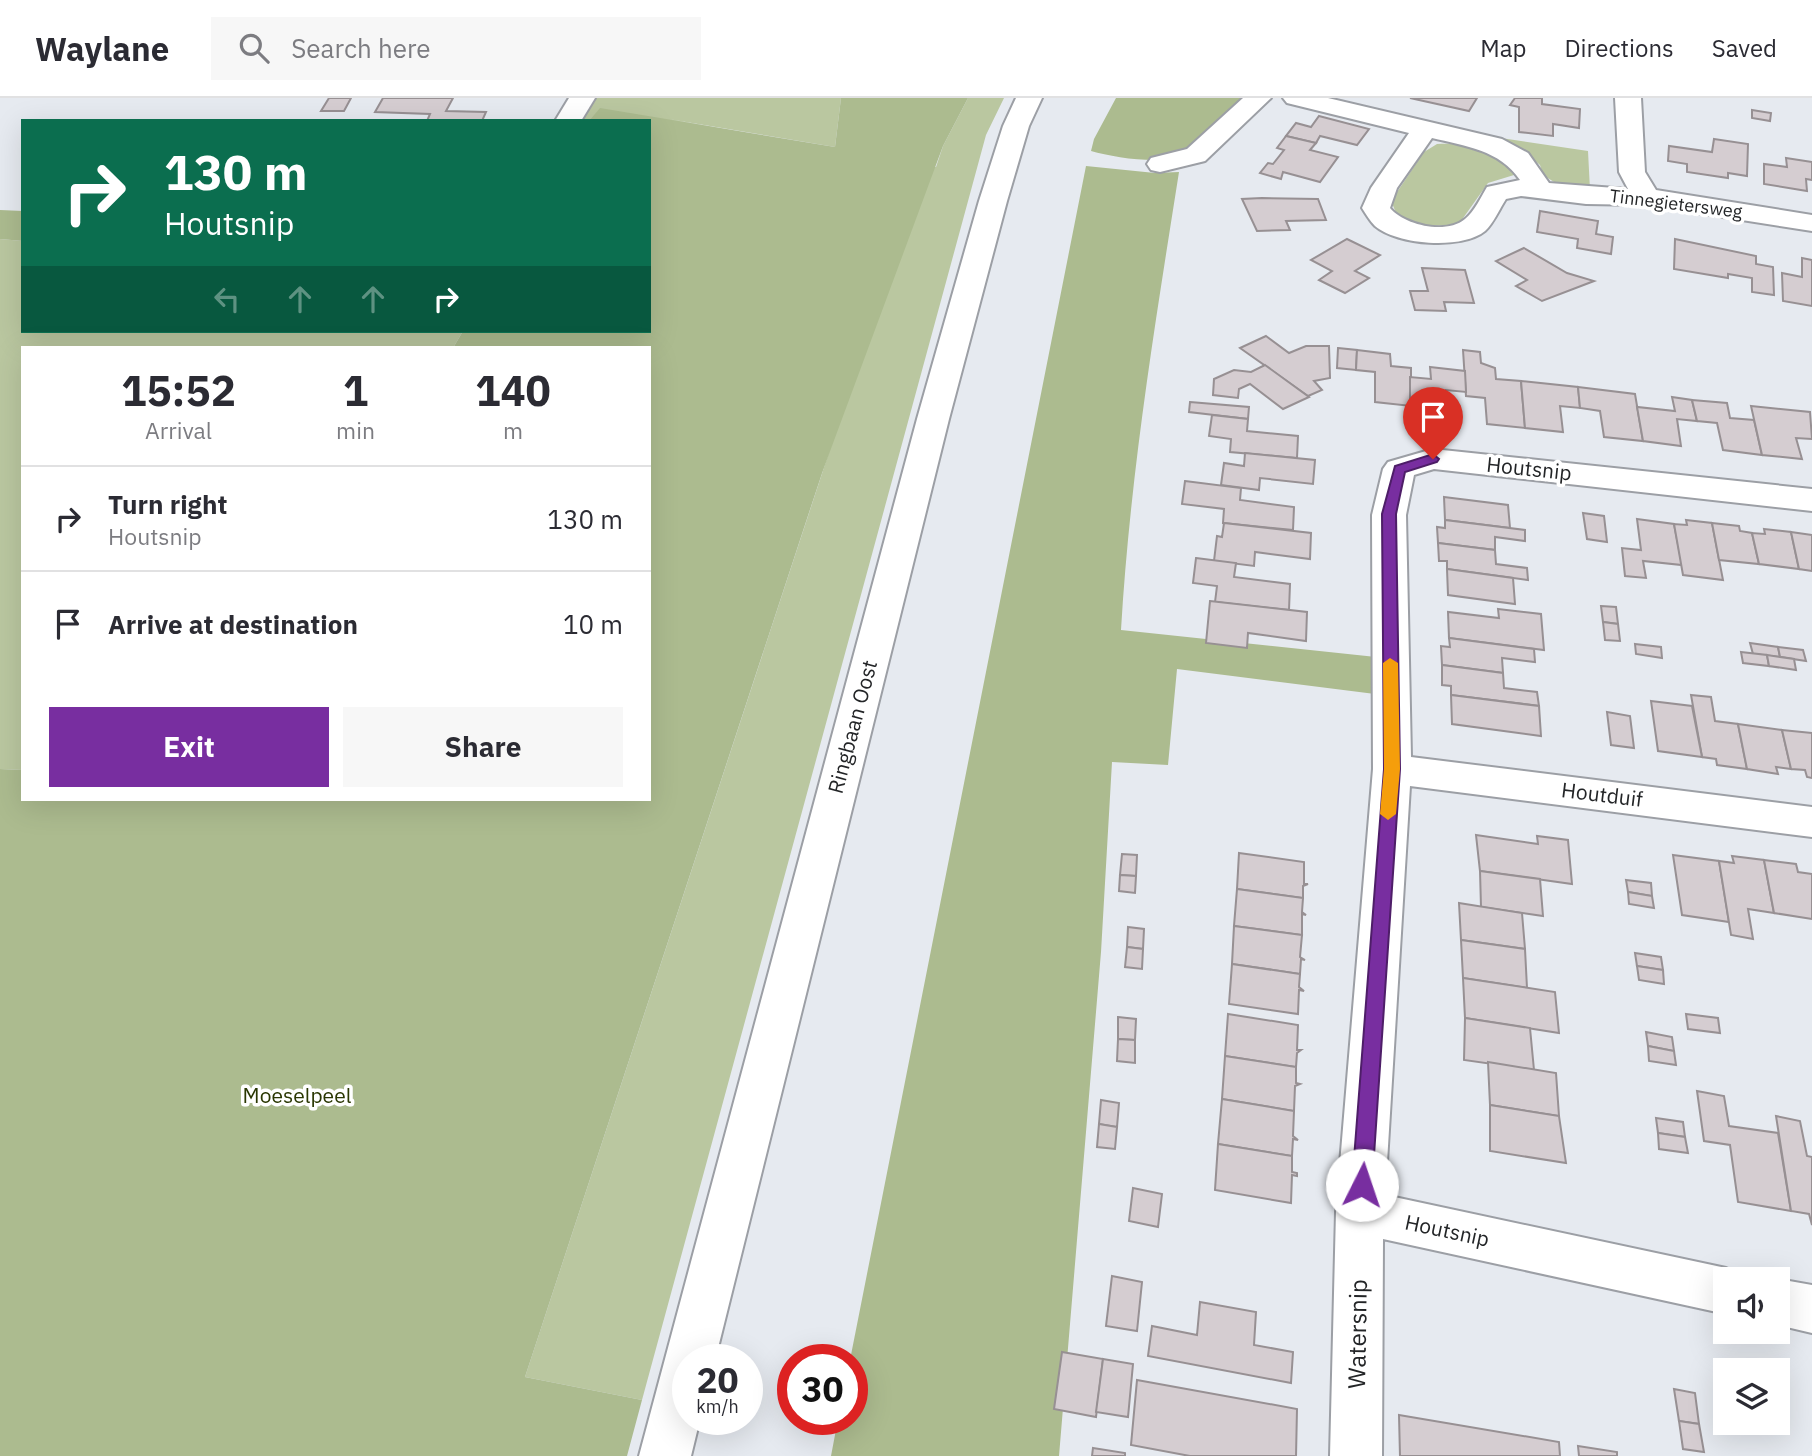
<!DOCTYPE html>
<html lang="en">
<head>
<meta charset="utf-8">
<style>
	body { margin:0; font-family:"IBM Plex Sans",sans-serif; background:#f7f7f7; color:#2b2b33; height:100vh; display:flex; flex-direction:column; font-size:26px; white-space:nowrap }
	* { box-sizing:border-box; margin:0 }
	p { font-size:23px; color:#7c7c81 }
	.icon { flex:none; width:38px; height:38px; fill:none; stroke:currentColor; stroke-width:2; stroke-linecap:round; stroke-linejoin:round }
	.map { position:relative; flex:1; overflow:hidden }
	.details { position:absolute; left:21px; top:248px; width:630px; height:455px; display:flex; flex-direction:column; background:#fff; border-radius:0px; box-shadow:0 7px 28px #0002 }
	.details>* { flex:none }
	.banner { position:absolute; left:21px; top:21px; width:630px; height:214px; border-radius:0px; box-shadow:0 7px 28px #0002; background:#0b6e4f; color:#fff; overflow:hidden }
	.controls { position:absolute; left:1713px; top:1169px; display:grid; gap:14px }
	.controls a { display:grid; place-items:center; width:77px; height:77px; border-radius:0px; background:#fff; box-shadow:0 7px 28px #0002; font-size:35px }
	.speed { position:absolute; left:672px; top:1246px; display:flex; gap:14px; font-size:35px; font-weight:700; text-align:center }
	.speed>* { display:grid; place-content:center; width:91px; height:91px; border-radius:50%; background:#fff; box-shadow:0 7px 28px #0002; line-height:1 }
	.speed small { font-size:18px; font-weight:400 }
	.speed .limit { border:10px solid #d22; background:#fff; color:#111 }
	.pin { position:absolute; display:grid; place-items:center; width:60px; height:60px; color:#fff; margin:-72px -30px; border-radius:50% 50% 50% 0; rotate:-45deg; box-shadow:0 0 7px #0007 }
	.pin .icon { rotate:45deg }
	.me { position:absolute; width:77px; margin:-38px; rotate:4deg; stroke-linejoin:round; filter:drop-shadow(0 0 5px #0008) }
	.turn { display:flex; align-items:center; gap:24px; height:147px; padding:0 28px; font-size:32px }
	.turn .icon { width:91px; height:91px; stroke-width:2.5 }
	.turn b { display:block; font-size:49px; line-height:60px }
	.lanes { display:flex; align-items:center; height:66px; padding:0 28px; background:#0003; justify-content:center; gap:35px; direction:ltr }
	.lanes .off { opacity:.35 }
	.eta { display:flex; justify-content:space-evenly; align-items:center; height:119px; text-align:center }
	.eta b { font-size:42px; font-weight:700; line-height:49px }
	.cta { display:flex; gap:14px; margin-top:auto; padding:14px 28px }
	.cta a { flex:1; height:80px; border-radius:0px; background:#782ea0; color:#fff; font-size:28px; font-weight:700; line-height:80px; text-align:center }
	.cta a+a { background:#f7f7f7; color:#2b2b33 }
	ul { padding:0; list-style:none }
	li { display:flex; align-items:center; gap:21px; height:105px; padding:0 28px; border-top:2px solid #e1e1e2 }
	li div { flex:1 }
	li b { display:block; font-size:26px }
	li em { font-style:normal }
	header { display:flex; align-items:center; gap:42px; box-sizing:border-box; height:98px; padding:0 35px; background:#fff; border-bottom:2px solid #e1e1e2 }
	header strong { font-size:33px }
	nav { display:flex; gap:38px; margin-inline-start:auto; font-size:24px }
	.search { width:490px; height:63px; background:#f7f7f7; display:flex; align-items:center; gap:18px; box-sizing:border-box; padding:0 24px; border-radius:0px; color:#7c7c81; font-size:26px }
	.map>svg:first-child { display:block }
</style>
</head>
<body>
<header>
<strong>Waylane</strong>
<div class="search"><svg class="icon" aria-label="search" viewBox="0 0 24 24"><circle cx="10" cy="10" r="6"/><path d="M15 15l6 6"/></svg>Search here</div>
<nav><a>Map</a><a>Directions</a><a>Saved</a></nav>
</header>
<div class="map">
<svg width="1812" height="1358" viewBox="0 0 1812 1358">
	<rect width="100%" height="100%" fill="#e6eaf0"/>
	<g fill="#bac7a0">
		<polygon points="591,0 841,0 835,49 668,21 936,69 943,48 968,0 1004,0 986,37 642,1302 525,1279 834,339 549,1178 0,1358 23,702 649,702 649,23 574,23"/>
		<polygon points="1481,37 1588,53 1590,92 1562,89 1543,77 1540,67 1527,56"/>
		<path d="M1437,46C1469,44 1490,53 1514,71V77L1488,85L1461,123L1450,128L1420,127L1397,117L1391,103L1424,54Z"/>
		<polygon points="0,141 23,143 23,233 463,233 453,250 23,250 23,672 0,671"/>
	</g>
	<g fill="#acbb8f">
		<polygon points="841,0 968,0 943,48 822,375 525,1279 642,1302 627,1358 0,1358 0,671 23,672 23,702 649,702 649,250 453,250 463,233 649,233 649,23 589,23 600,10 835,49"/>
		<path d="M1116,0H1257C1238,17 1220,37 1199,52C1175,69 1119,61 1091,53L1094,41Z"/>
		<path d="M1086,68L1155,75L1179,74C1155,226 1130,378 1121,532L1376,559L1375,596L1177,571L1168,667L1112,664L1101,854L1059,1358H831L838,1321H852V1262H850Z"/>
		<polygon points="0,112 23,113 23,143 0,141"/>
	</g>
	<g fill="#d5cdd1" stroke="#979093" stroke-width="2">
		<polygon points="329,0 351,0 344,13 321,13"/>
		<polygon points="383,0 453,0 446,13 486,14 482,23 427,23 430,16 375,14"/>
		<polygon points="1410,0 1477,0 1469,13"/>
		<polygon points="1515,0 1542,0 1542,6 1580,11 1579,30 1553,26 1553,38 1519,34 1519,9 1510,7"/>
		<polygon points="1752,12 1771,15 1770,23 1752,20"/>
		<polygon points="1319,18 1369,31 1357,47 1320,38 1316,45 1286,38 1296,25 1311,29"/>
		<polygon points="1286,38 1316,45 1310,52 1338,59 1320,84 1283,74 1281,81 1260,75 1268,65 1273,66 1284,52 1277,50"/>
		<polygon points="1714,41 1748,46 1747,78 1728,75 1728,80 1687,74 1687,66 1668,63 1669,48 1712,54"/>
		<polygon points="1786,60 1812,64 1812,82 1806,81 1807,93 1764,86 1764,66 1787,69"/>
		<polygon points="1262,100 1318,101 1326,122 1286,123 1290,132 1257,133 1242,101"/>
		<polygon points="1540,113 1598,123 1596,136 1613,139 1611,156 1577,150 1578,141 1537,134"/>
		<polygon points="1347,141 1380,157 1355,173 1369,180 1345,195 1319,182 1332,173 1311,162"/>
		<polygon points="1675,141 1756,158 1756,166 1773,169 1774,197 1752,194 1752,180 1728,176 1728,180 1674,171"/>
		<polygon points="1524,150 1567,175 1594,183 1542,203 1516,188 1527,182 1496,163"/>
		<polygon points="1802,160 1812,162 1812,208 1783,203 1782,175 1802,179"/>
		<polygon points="1422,170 1465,172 1474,205 1444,204 1446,213 1415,212 1410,193 1428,193"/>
		<polygon points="1266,238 1289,255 1306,248 1329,248 1330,280 1314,283 1322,292 1308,298 1240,250"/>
		<polygon points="1338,250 1357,252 1356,272 1337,270"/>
		<polygon points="1357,252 1390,256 1391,268 1411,270 1411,308 1375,304 1375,274 1356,272"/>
		<polygon points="1463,252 1480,254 1481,265 1495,270 1496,281 1521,283 1525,330 1487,326 1485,300 1466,298"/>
		<polygon points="1265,267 1309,299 1283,311 1250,286 1239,291 1238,300 1213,297 1214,281 1234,272 1251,274"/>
		<polygon points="1430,269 1465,273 1466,294 1446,292 1447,321 1410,318 1410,279 1431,281"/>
		<polygon points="1521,283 1578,289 1580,310 1560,308 1563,334 1525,330"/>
		<polygon points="1578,289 1635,296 1643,343 1604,339 1600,313 1580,310"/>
		<polygon points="1672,299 1692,302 1697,323 1677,321 1681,348 1643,343 1637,309 1675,313"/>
		<polygon points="1692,302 1727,305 1730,320 1754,322 1762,357 1723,352 1717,325 1697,323"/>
		<polygon points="1190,304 1249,309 1248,321 1189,314"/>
		<polygon points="1751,308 1810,314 1812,341 1796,340 1802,361 1762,357"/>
		<polygon points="1212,317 1248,321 1247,333 1298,338 1297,360 1230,354 1231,341 1209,338"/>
		<polygon points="1245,355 1315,362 1313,386 1260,380 1259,392 1221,387 1224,365 1244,368"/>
		<polygon points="1185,383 1241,390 1240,402 1294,409 1293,432 1223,425 1224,411 1182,406"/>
		<polygon points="1444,399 1508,407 1510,430 1445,422"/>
		<polygon points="1583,415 1604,418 1607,444 1587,441"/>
		<polygon points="1637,421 1674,426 1682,467 1643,463 1646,480 1625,478 1622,450 1641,452"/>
		<polygon points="1445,422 1525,432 1525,443 1495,439 1495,452 1438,445 1437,429 1445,430"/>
		<polygon points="1686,422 1712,425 1723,482 1683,477 1674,426 1687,427"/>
		<polygon points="1224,425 1311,435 1310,461 1255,454 1254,468 1214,463 1217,438 1222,439"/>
		<polygon points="1712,425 1739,428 1740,433 1752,435 1759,466 1719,462"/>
		<polygon points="1764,431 1791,434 1799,471 1759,466 1752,435 1765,436"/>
		<polygon points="1791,434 1812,437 1812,473 1799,471"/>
		<polygon points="1438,445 1495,452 1496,466 1527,470 1528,482 1447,471 1447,463 1439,463"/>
		<polygon points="1196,460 1236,465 1234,479 1290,486 1289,512 1215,504 1217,488 1193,485"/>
		<polygon points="1447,471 1513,480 1515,506 1448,497"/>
		<polygon points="1210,503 1307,514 1306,543 1248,535 1247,550 1206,545"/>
		<polygon points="1601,508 1616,509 1618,526 1603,524"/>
		<polygon points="1498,511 1541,516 1544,552 1449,540 1448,514 1499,520"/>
		<polygon points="1603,524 1618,526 1620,543 1605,542"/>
		<polygon points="1449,540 1534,551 1535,564 1502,560 1503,575 1442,567 1441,548 1450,549"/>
		<polygon points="1750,545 1778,549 1780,559 1753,556"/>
		<polygon points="1635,546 1661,549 1662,560 1636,556"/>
		<polygon points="1778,549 1803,552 1806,563 1780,559"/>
		<polygon points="1741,554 1767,557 1769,568 1743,565"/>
		<polygon points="1767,557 1794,561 1796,572 1769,568"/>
		<polygon points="1442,567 1503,575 1504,590 1537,594 1539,608 1451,597 1451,588 1442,587"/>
		<polygon points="1451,597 1539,608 1541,638 1452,626"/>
		<polygon points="1691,597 1711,599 1715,623 1738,626 1747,671 1717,667 1716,661 1702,659"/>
		<polygon points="1651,603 1692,608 1702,659 1658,653"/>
		<polygon points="1607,614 1630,618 1634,650 1611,647"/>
		<polygon points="1738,626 1782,632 1791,671 1776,669 1778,676 1747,671"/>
		<polygon points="1782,632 1812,635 1812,680 1807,679 1805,672 1791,671"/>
		<polygon points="1476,737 1538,746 1537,738 1568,742 1572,786 1480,773"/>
		<polygon points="1239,755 1304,764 1304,786 1308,786 1303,788 1303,800 1237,791"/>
		<polygon points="1122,756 1137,757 1136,778 1120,777"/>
		<polygon points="1673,757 1719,763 1729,824 1682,817"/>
		<polygon points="1732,758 1764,762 1774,815 1748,811 1753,841 1731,837 1719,763 1734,765"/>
		<polygon points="1764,762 1796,766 1798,774 1812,776 1812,821 1774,815"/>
		<polygon points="1480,773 1540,781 1543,818 1481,809"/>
		<polygon points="1120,777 1136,778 1135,795 1119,793"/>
		<polygon points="1626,782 1651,785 1652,798 1628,794"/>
		<polygon points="1237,791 1303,800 1302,814 1306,817 1302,816 1302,837 1234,828"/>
		<polygon points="1628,794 1652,798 1654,810 1629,806"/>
		<polygon points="1459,805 1522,815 1525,851 1461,842"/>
		<polygon points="1234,828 1302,837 1300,859 1305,862 1301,861 1300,876 1232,866"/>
		<polygon points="1128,829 1144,831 1143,851 1127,849"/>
		<polygon points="1461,842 1525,851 1527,890 1463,880"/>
		<polygon points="1127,849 1143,851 1142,871 1125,869"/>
		<polygon points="1635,855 1661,859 1663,872 1637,868"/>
		<polygon points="1232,866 1300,876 1299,889 1304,893 1299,892 1298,916 1229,906"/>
		<polygon points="1637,868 1663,872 1664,886 1639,882"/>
		<polygon points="1463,880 1555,894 1559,935 1465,920"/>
		<polygon points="1228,916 1298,927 1297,952 1301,952 1297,955 1296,969 1225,958"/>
		<polygon points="1686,916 1718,920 1720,935 1688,931"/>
		<polygon points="1118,919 1136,921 1135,942 1118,941"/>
		<polygon points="1465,920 1530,930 1534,972 1464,962"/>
		<polygon points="1646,934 1672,939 1674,953 1648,948"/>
		<polygon points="1118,941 1135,942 1135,965 1117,963"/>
		<polygon points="1648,948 1674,953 1676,967 1649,963"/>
		<polygon points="1225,958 1296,969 1296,985 1300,986 1295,988 1294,1013 1222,1001"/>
		<polygon points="1488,964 1556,975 1559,1018 1490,1007"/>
		<polygon points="1697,993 1724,998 1729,1028 1778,1035 1791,1113 1738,1104 1730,1047 1704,1043"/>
		<polygon points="1222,1001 1294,1013 1293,1038 1298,1042 1293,1041 1292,1058 1218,1046"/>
		<polygon points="1101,1002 1119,1005 1117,1029 1099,1026"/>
		<polygon points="1490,1007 1559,1018 1566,1065 1490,1053"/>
		<polygon points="1776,1018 1800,1023 1807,1058 1812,1059 1812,1127 1809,1116 1791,1113"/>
		<polygon points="1656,1020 1683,1024 1685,1039 1658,1035"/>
		<polygon points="1099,1026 1117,1029 1115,1051 1097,1049"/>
		<polygon points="1658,1035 1685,1039 1688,1055 1659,1051"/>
		<polygon points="1218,1046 1292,1058 1292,1074 1297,1075 1297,1078 1292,1077 1291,1105 1215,1092"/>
		<polygon points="1133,1090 1162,1096 1158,1129 1129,1123"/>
		<polygon points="1112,1178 1142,1184 1137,1233 1106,1228"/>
		<polygon points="1200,1204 1256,1214 1254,1247 1293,1254 1291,1285 1148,1258 1152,1228 1197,1237"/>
		<polygon points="1062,1254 1103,1261 1096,1319 1054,1311"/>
		<polygon points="1103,1261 1133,1266 1128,1319 1096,1314"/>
		<polygon points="1137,1282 1297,1311 1296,1358 1190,1358 1131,1347"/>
		<polygon points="1674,1291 1695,1295 1699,1326 1679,1323"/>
		<polygon points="1399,1317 1559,1344 1560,1358 1400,1358"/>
		<polygon points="1679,1323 1699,1326 1704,1354 1683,1351"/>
		<polygon points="1578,1348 1617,1354 1617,1358 1579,1358"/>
		<polygon points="1093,1350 1125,1355 1125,1358 1092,1358"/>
	</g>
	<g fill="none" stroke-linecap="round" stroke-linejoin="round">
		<defs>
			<g id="minor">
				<polygon points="569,0 595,0 581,23 555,23"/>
				<polygon points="1243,0 1271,0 1205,63 1160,74 1151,72 1147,66 1151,60 1187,51"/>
				<path d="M1283,0H1328L1502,41L1528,55L1549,85L1628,91L1619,74L1615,0H1641L1645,74L1656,92L1812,117V133L1646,107L1586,106L1521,98L1506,101C1500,110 1493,126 1485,133C1462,152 1397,147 1375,128C1370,123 1366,116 1362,110L1371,90L1409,35L1287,5ZM1432,40C1465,48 1500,52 1520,82L1487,89C1481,99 1474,114 1465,121C1446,137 1404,127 1390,110L1397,90Z"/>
				<polygon points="1433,351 1812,391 1812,413 1434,371 1414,377 1406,417 1411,659 1812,709 1812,739 1410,688 1385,1097 1726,1170 1743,1177 1745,1181 1726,1181 1726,1216 1383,1141 1382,1358 1330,1358 1336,1114 1373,671 1372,417 1383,371 1388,364"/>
				<polygon points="1776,1181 1778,1181 1812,1187 1812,1235 1778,1227"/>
			</g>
			<polygon id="primary" points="1016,0 1042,0 1029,28 1007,103 949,321 715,1262 688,1262 688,1321 700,1321 691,1358 639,1358 917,321 979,103 1003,28"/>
		</defs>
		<use href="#minor" stroke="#9c9fa5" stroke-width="4"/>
		<use href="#primary" stroke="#9c9fa5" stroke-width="4"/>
		<use href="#minor" fill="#fff" fill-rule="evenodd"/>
		<use href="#primary" fill="#fff" fill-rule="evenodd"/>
	</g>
	<polygon fill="#782ea0" stroke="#4e1e68" stroke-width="2" points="1433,356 1439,361 1437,364 1405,374 1396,416 1400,671 1372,1087 1369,1093 1362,1096 1355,1093 1352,1087 1384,671 1382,416 1395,368"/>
	<polygon fill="#f59e0b" points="1390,560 1398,565 1400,671 1396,716 1388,722 1380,716 1384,671 1383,565"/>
	<g text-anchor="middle" stroke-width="7" stroke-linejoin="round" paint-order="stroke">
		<g font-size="18" fill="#232527" stroke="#fff">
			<text transform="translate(1676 106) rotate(7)" y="6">Tinnegietersweg</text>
		</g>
		<g font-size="21" fill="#232527" stroke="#fff">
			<text transform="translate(1529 371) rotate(6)" y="7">Houtsnip</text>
			<text transform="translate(853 629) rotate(-75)" y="7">Ringbaan Oost</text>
			<text transform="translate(1602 697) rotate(7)" y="7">Houtduif</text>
			<text transform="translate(1447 1133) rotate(12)" y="7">Houtsnip</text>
		</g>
		<g font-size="21" fill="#2a3702" stroke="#fff">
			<text x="297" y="1005">Moeselpeel</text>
		</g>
		<g font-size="24" fill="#232527" stroke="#fff">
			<text transform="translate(1358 1236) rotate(-89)" y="8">Watersnip</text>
		</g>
	</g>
</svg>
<div class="controls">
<a><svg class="icon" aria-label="sound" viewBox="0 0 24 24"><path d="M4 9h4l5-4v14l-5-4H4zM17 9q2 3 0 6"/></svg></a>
<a><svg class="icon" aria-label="layers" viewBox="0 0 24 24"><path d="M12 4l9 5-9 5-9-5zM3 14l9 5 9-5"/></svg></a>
</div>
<div class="speed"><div>20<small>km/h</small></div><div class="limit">30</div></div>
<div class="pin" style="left:1433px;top:361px;background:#d93025"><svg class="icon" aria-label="arrive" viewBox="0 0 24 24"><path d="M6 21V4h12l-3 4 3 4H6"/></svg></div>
<svg class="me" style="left:1362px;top:1087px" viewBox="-20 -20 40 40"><circle r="19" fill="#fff"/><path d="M0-13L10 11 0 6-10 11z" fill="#782ea0"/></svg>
<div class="banner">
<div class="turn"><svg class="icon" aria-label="right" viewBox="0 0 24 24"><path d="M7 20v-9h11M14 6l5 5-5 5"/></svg><div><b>130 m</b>Houtsnip</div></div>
<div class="lanes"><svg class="icon off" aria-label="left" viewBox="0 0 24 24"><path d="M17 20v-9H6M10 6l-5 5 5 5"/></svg><svg class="icon off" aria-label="ahead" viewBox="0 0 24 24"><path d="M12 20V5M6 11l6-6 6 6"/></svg><svg class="icon off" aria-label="ahead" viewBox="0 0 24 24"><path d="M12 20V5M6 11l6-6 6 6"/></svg><svg class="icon" aria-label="right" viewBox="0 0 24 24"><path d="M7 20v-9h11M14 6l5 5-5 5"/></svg></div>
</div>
<section class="details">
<div class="eta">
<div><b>15:52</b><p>Arrival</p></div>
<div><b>1</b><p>min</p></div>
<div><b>140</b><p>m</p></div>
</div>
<ul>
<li><svg class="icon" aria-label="right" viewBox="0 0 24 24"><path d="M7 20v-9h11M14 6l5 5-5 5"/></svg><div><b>Turn right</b><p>Houtsnip</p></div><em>130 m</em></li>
<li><svg class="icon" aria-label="arrive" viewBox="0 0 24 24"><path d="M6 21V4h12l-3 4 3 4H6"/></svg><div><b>Arrive at destination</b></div><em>10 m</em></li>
</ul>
<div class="cta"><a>Exit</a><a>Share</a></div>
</section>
</div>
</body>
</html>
